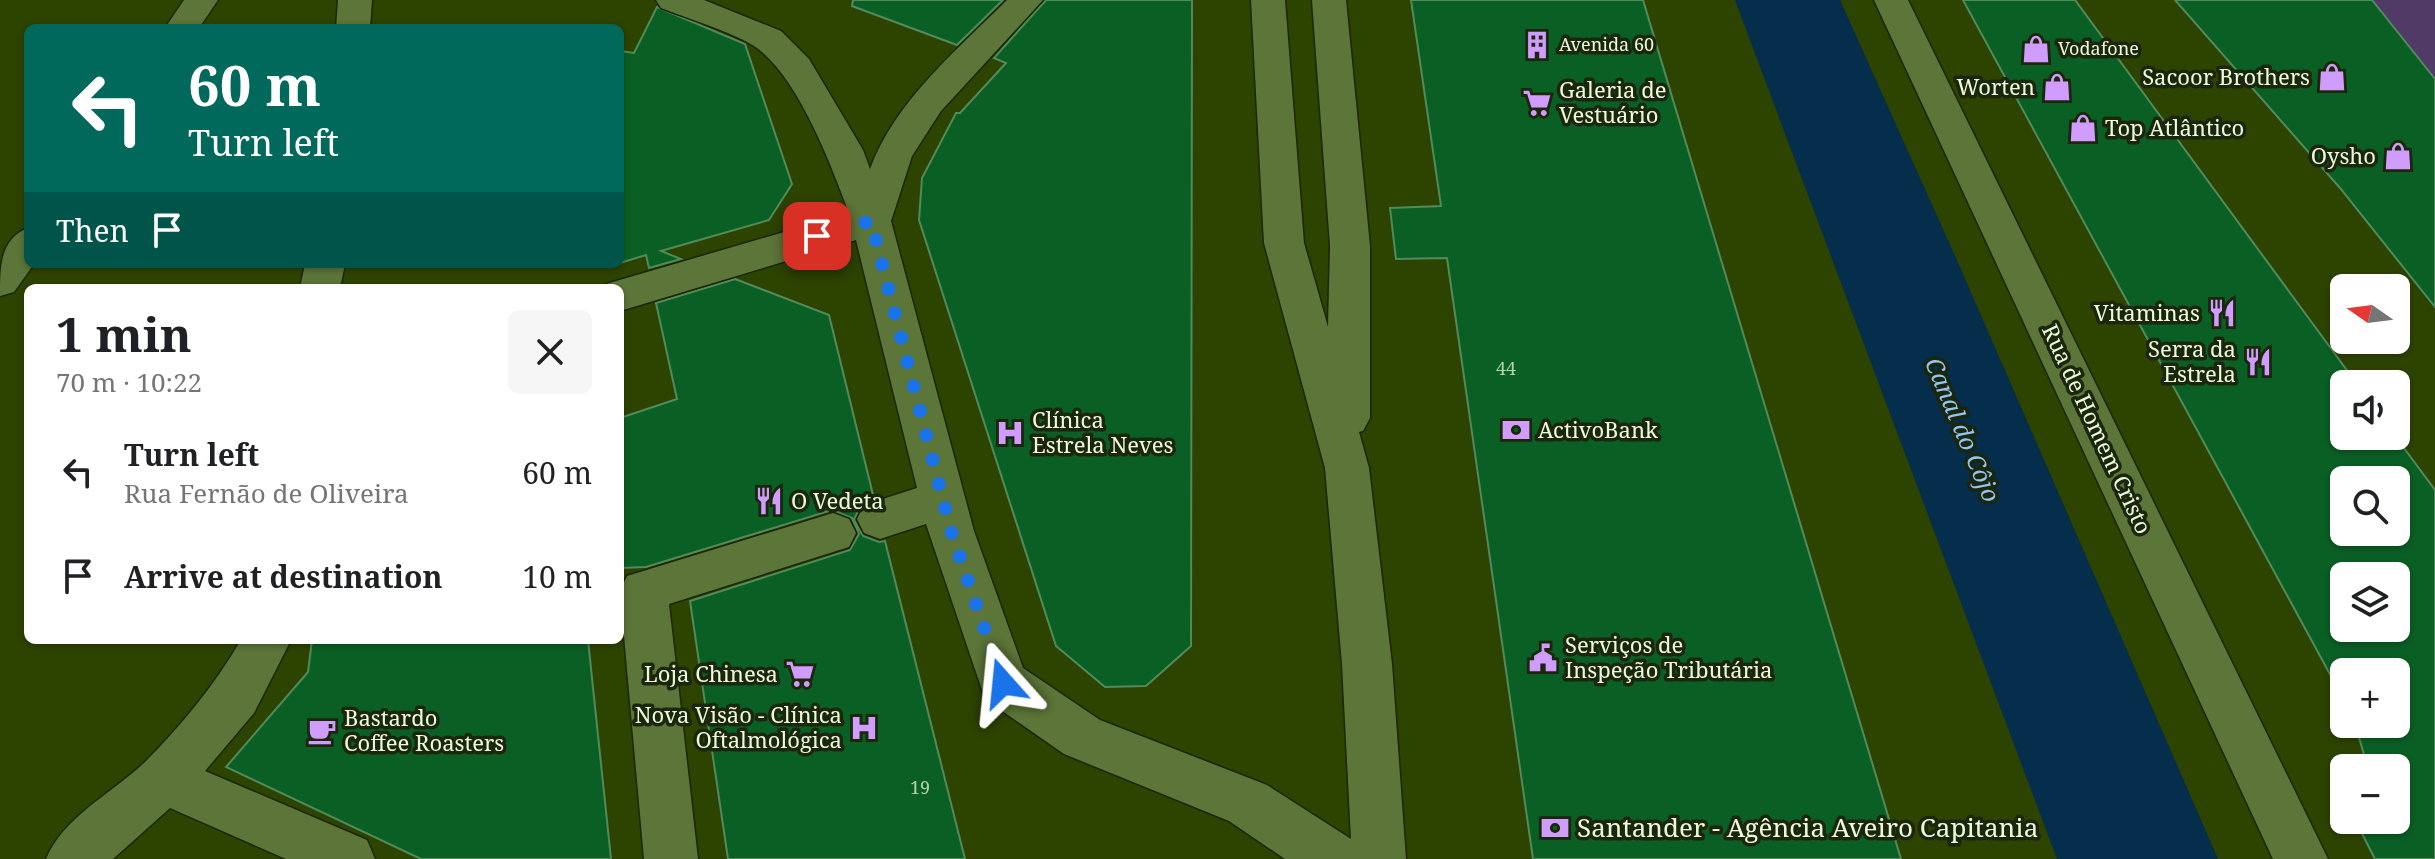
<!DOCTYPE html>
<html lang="en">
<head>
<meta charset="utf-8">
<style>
	body { margin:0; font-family:"Noto Serif",serif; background:#f6f6f6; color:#202124; height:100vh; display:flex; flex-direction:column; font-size:30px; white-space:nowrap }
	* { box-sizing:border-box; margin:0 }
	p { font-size:26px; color:#757577 }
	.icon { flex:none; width:44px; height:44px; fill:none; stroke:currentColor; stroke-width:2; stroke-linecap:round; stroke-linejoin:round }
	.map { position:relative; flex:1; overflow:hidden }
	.sheet { position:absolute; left:24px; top:284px; width:600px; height:360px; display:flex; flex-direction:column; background:#fff; border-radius:12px; box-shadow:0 2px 6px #0004 }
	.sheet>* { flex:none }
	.banner { position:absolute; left:24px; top:24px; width:600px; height:244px; border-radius:12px; box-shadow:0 2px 6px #0004; background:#00695c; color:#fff; overflow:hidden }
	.needle { width:52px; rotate:284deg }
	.buttons { position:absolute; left:2330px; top:274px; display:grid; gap:16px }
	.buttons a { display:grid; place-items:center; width:80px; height:80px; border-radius:12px; background:#fff; box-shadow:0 2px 6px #0004; font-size:40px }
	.pin { position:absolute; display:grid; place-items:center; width:68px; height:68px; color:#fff; margin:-34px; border-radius:16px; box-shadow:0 4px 12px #0006 }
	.me { position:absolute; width:88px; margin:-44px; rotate:342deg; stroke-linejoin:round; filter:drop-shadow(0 0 6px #0008) }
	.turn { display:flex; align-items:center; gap:28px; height:168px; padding:0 32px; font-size:36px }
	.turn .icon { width:104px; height:104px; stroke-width:2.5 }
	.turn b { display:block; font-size:56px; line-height:68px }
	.then { display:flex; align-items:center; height:76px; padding:0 32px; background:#0003; gap:16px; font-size:30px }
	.round { display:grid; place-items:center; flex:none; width:84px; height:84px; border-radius:12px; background:#f6f6f6 }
	.head { display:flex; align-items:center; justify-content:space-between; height:136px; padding:0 32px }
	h1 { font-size:48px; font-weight:700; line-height:60px }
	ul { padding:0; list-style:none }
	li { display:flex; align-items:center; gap:24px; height:104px; padding:0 32px }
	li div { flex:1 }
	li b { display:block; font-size:30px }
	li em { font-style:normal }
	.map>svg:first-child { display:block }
</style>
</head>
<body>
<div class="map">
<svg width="2435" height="859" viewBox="0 0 2435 859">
	<rect width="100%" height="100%" fill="#2d4300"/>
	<polygon fill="#513a65" points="2372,0 2435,0 2435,79"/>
	<polygon fill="#052d4c" points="1735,0 1840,0 1956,258 2218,859 2057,859"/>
	<g fill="#0a5f24" stroke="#538a5b" stroke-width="2" fill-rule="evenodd">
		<polygon points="853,0 1003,0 957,45 852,6"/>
		<polygon points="1046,0 1192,0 1191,646 1146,686 1105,687 1056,646 919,220 922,178 956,113 960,113 1006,63 994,58"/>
		<polygon points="1411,0 1643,0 1901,859 1533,859 1447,258 1396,259 1390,208 1441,206"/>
		<path d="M1963,0H2075L2357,384H2344V436H2395L2435,490V859H2375L2358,826L2357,820H2396V768H2368L2355,724H2396V672H2344V700ZM2344,480H2396V532H2344ZM2344,576H2396V628H2344Z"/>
		<polygon points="2175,0 2372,0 2435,79 2435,307 2340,188"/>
		<polygon points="657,7 745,44 792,184 769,220 661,251 681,259 649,268 646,255 620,263 620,51 634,53"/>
		<polygon points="735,279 829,315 874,499 861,504 854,520 863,536 879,542 885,541 965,859 728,859 690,601 850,550 859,534 852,518 832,510 646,567 620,568 620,418 677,399 656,303"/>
		<polygon points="312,640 588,640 611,859 421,859 226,767 308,672"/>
	</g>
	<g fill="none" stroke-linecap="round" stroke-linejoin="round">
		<defs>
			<g id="street">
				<polygon points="184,0 218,0 199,28 165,28"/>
				<polygon points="338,0 372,0 370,28 336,28"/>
				<path d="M656,0H704L781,31L809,59L863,150L870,169C895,101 957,50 1007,0H1043L941,111L912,156L891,221L974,531L1023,668L1100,720L1267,785L1351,839L1342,664L1325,468L1331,455L1347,449L1363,455L1369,468L1392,664L1406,859H1285L1229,821L1064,754L985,699L926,524L880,539L864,533L857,519L864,505L917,488L856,240L620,311V288H603L606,284L849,213C831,165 799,79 757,48C740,35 684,17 661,8Z"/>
				<polygon points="1874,0 1908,0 2328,859 2273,859"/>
				<path d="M28,228V264H34L14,292L0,296C0,266 0,239 28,228Z"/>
				<polygon points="305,264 345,264 340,288 300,288"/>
				<polygon points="833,513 849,519 856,533 849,547 669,604 698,859 644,859 620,591 627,576"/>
				<path d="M241,640H291L254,713L205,771L367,840L375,859H286L170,808L113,859H46C63,817 114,792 146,761C182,725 215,684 241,640Z"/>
			</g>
			<polygon id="secondary" points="1251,0 1285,0 1304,243 1328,327 1330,246 1312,0 1346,0 1370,246 1370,418 1363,431 1359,432 1369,468 1363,481 1347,487 1331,481 1325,468 1264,243"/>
		</defs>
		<use href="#street" stroke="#1a2606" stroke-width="3"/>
		<use href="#secondary" stroke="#1a2606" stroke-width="3"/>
		<use href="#street" fill="#5c7538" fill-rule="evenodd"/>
		<use href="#secondary" fill="#5c7538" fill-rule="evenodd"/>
	</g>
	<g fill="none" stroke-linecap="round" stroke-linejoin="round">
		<polyline stroke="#1a73e8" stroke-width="14" stroke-dasharray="0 25.2" points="817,236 871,221 951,531 1003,683"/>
	</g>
	<defs>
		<symbol id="building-bare" viewBox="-9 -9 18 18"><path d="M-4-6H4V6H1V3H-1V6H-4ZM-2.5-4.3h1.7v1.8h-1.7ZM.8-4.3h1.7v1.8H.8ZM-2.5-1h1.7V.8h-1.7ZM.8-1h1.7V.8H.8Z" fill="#d09dfe" stroke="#1b260c" stroke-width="2.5" paint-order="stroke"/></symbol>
		<symbol id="shop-bare" viewBox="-9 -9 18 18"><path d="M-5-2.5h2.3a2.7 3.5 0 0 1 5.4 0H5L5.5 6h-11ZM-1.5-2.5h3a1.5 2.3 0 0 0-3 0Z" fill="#d09dfe" stroke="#1b260c" stroke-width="2.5" paint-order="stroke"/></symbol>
		<symbol id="supermarket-bare" viewBox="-9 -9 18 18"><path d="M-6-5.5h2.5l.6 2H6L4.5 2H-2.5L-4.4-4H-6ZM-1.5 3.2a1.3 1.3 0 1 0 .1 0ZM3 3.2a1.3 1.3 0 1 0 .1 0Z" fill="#d09dfe" stroke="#1b260c" stroke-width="2.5" paint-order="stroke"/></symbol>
		<symbol id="restaurant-bare" viewBox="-9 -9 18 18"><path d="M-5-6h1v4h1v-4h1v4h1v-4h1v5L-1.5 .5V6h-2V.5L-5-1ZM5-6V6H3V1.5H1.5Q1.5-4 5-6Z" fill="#d09dfe" stroke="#1b260c" stroke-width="2.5" paint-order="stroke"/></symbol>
		<symbol id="bank-bare" viewBox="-9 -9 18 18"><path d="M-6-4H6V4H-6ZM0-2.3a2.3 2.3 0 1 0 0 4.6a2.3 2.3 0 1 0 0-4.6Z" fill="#d09dfe" stroke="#1b260c" stroke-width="2.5" paint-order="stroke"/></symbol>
		<symbol id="hospital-bare" viewBox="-9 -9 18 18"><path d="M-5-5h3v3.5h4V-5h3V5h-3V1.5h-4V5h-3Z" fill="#d09dfe" stroke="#1b260c" stroke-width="2.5" paint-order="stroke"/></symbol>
		<symbol id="civic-bare" viewBox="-9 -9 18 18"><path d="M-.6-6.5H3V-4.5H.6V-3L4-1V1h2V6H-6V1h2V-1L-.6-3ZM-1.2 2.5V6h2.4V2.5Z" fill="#d09dfe" stroke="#1b260c" stroke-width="2.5" paint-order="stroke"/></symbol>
		<symbol id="cafe-bare" viewBox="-9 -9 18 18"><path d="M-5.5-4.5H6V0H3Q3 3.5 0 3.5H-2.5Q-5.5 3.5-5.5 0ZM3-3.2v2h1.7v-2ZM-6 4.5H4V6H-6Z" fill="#d09dfe" stroke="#1b260c" stroke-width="2.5" paint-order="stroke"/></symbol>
	</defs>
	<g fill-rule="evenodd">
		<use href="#building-bare" x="1517" y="25" width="40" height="40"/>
		<use href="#shop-bare" x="2016" y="29" width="40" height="40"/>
		<use href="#shop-bare" x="2312" y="57" width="40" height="40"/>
		<use href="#shop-bare" x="2037" y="67" width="40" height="40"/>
		<use href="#supermarket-bare" x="1517" y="83" width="40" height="40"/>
		<use href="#shop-bare" x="2063" y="108" width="40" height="40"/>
		<use href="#shop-bare" x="2378" y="136" width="40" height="40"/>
		<use href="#restaurant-bare" x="2202" y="293" width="40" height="40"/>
		<use href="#restaurant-bare" x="2238" y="342" width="40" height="40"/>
		<use href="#bank-bare" x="1496" y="410" width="40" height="40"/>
		<use href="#hospital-bare" x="990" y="413" width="40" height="40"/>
		<use href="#restaurant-bare" x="749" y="481" width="40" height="40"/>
		<use href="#civic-bare" x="1523" y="638" width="40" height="40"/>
		<use href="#supermarket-bare" x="780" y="654" width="40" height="40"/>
		<use href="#hospital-bare" x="844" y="708" width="40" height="40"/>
		<use href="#cafe-bare" x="302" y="711" width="40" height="40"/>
		<use href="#bank-bare" x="1535" y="808" width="40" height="40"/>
	</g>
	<g text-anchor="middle" stroke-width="7" stroke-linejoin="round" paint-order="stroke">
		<g font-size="18" fill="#ecfbda" stroke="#1b260c" text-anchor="start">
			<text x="1559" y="51">Avenida 60</text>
			<text x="2058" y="55">Vodafone</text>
		</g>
		<g font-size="18" fill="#b4d4ac">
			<text x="1506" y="375">44</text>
			<text x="920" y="794">19</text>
		</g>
		<g font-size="22" fill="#ecfbda" stroke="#1b260c" text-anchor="end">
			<text x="2310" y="85">Sacoor Brothers</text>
			<text x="2035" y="95">Worten</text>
			<text x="1559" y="98" text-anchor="start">Galeria de<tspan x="1559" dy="25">Vestuário</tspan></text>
			<text x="2105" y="136" text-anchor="start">Top Atlântico</text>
			<text x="2376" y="164">Oysho</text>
			<text x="2200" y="321">Vitaminas</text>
			<text x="2236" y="357">Serra da<tspan x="2236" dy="25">Estrela</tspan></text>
			<text x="1032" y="428" text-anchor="start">Clínica<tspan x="1032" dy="25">Estrela Neves</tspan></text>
			<text x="1538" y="438" text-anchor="start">ActivoBank</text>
			<text x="791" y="509" text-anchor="start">O Vedeta</text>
			<text x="1565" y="653" text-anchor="start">Serviços de<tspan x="1565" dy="25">Inspeção Tributária</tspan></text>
			<text x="778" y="682">Loja Chinesa</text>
			<text x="842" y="723">Nova Visão - Clínica<tspan x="842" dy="25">Oftalmológica</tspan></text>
			<text x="344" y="726" text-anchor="start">Bastardo<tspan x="344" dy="25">Coffee Roasters</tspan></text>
		</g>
		<g font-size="22" fill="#ecfbda" stroke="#1b260c">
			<text transform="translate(2097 429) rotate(65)" y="8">Rua de Homem Cristo</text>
		</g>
		<g font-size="24" font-style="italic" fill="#91c6f7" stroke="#1b260c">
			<text transform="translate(1962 430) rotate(67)" y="8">Canal do Côjo</text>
		</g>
		<g font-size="26" fill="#ecfbda" stroke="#1b260c" text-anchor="start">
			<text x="1577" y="837">Santander - Agência Aveiro Capitania</text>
		</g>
	</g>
</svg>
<div class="buttons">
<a><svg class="needle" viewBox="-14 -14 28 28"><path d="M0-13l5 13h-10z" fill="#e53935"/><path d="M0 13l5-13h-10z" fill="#757577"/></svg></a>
<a><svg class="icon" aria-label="sound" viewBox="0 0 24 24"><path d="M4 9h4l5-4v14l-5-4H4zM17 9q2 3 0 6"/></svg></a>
<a><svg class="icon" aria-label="search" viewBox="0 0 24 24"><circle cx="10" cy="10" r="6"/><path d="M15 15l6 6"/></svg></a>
<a><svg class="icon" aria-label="layers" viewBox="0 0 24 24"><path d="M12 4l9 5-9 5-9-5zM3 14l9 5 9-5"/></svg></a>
<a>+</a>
<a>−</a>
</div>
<div class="pin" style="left:817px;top:236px;background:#d93025"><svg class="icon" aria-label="arrive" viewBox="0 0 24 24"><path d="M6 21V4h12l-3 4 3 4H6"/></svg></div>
<svg class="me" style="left:1003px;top:683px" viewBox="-20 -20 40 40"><path d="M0-17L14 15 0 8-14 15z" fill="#1a73e8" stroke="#fff" stroke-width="4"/></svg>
<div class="banner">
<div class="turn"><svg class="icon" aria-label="left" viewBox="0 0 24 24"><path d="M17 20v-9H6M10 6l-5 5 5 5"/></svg><div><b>60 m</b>Turn left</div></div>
<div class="then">Then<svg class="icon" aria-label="arrive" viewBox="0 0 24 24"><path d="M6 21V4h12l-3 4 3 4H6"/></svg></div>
</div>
<section class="sheet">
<div class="head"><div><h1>1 min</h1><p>70 m · 10:22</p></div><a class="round"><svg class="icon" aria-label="close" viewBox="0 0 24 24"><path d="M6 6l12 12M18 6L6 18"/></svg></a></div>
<ul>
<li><svg class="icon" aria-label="left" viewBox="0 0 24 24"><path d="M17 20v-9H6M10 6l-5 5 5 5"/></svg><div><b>Turn left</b><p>Rua Fernão de Oliveira</p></div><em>60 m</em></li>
<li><svg class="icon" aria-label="arrive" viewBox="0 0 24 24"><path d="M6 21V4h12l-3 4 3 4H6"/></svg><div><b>Arrive at destination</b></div><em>10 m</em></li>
</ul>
</section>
</div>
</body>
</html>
